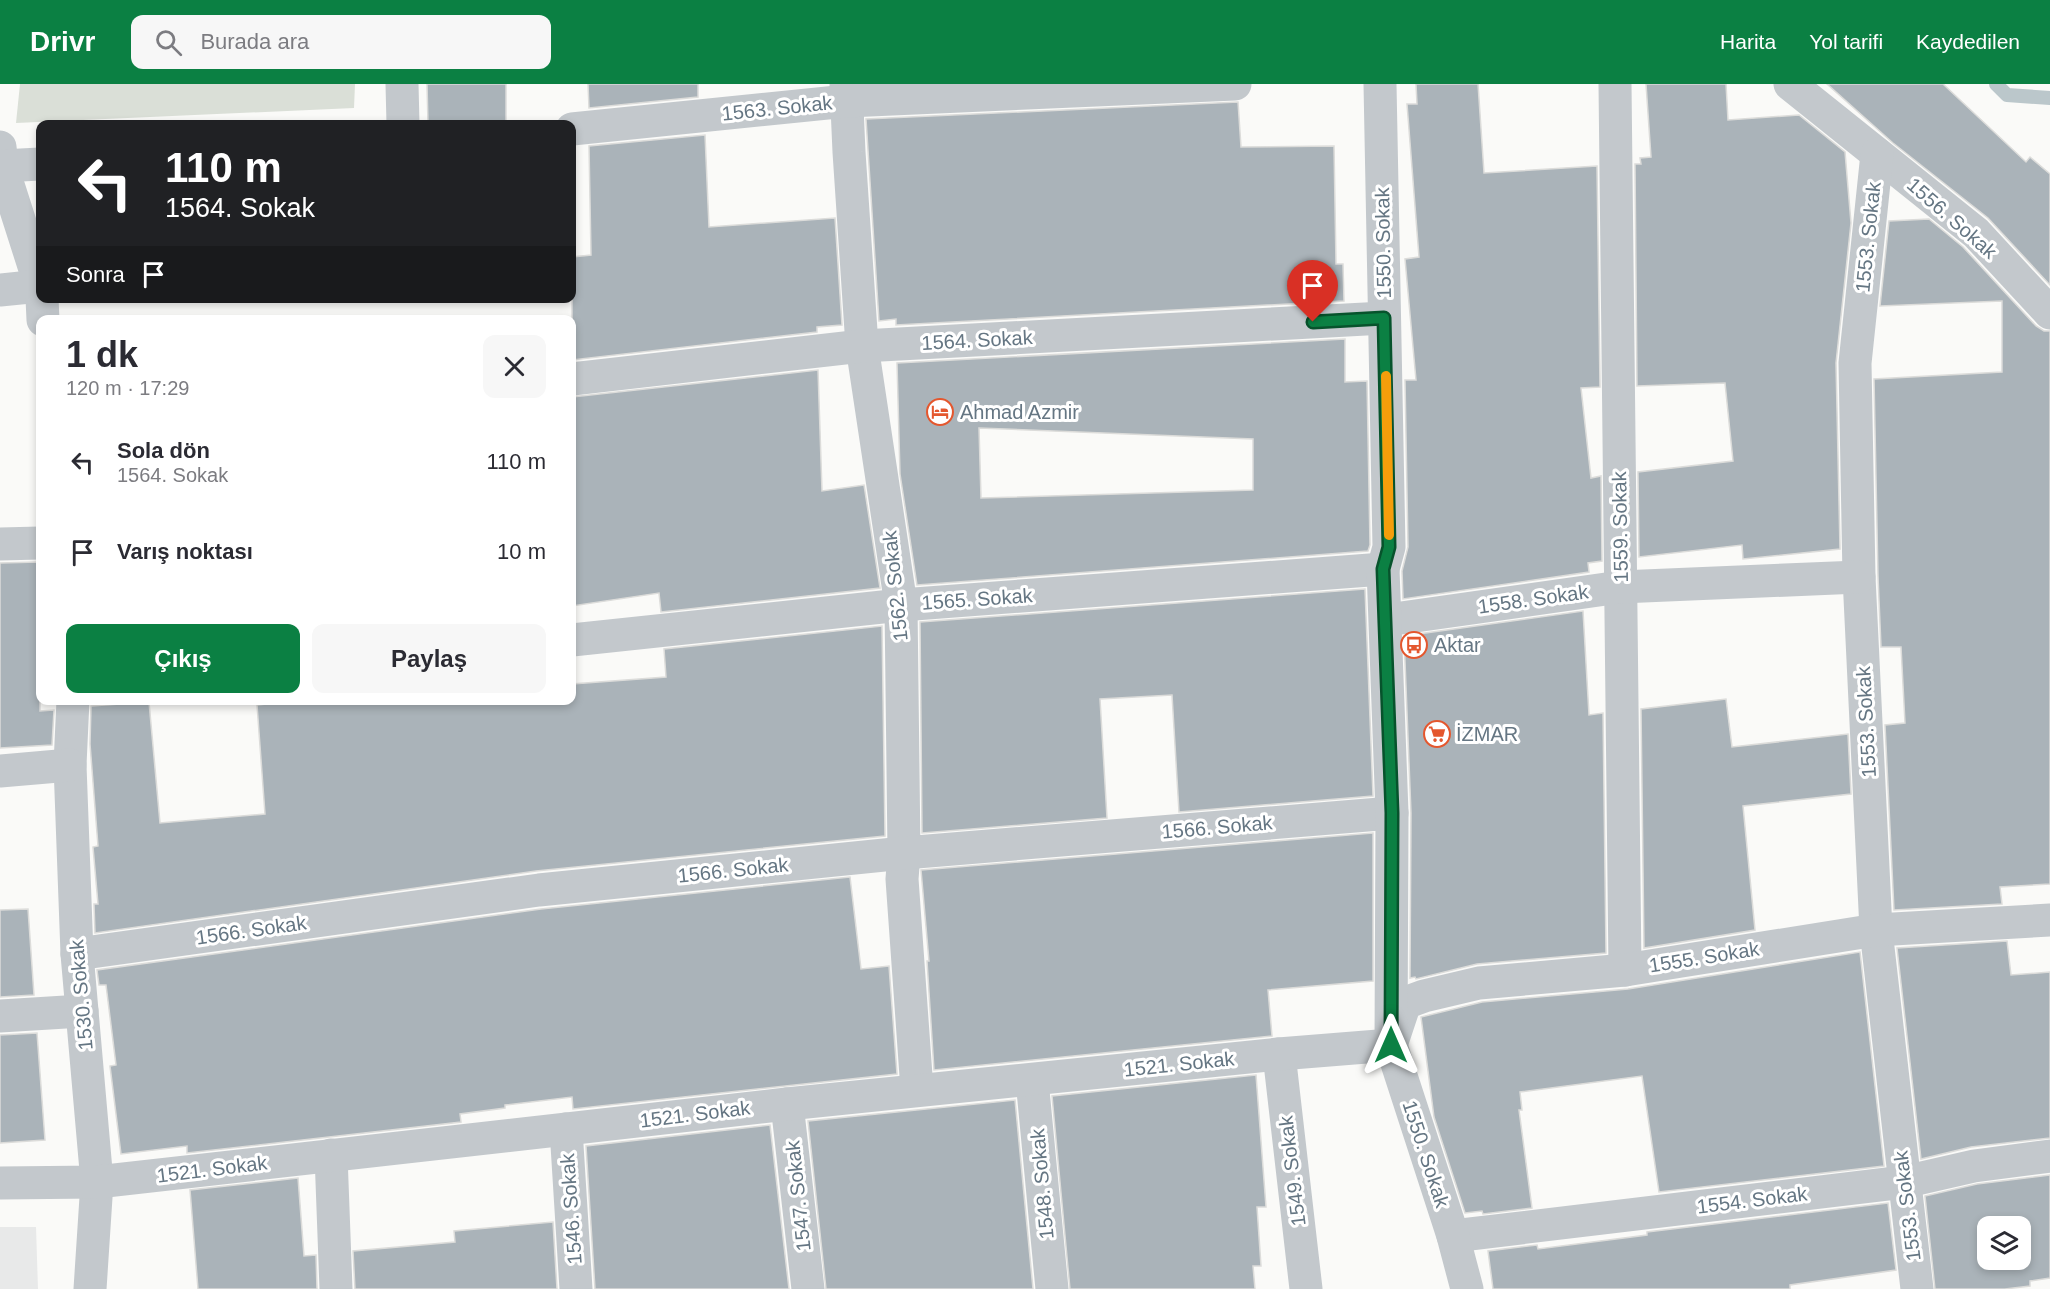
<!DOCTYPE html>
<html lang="tr">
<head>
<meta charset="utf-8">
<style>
	body { margin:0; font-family:Arial,sans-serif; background:#f7f7f7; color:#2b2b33; height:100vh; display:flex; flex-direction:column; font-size:22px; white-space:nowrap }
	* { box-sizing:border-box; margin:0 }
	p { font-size:20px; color:#7c7c81 }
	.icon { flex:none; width:33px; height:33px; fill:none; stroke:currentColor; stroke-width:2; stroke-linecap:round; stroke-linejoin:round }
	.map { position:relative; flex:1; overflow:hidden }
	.details { position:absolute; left:36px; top:231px; width:540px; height:390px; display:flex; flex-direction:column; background:#fff; border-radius:12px; box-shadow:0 3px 9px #0003 }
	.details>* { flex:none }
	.top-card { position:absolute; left:36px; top:36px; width:540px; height:183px; border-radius:12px; box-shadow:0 3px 9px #0003; background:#202124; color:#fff; overflow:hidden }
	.fabs { position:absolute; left:1977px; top:1132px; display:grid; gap:12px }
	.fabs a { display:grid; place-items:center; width:54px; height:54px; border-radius:12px; background:#fff; box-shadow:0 3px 9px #0003; font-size:30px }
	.pin { position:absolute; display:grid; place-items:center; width:51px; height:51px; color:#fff; margin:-62px -26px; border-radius:50% 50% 50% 0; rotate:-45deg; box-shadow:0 0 6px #0007 }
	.pin .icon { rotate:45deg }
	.me { position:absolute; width:66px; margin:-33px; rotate:0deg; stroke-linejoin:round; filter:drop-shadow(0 0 4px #0008) }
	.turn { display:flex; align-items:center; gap:21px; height:126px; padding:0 30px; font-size:27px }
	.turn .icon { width:78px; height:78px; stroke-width:2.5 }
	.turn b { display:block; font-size:42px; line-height:51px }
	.then { display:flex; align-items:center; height:57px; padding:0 30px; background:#0003; gap:12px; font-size:22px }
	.round { display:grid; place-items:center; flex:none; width:63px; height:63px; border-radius:12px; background:#f7f7f7 }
	.summary { display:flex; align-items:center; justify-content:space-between; height:102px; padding:0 30px }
	h1 { font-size:36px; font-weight:700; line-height:45px }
	.cta { display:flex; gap:12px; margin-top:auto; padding:12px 30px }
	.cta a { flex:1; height:69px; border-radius:12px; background:#0b8043; color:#fff; font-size:24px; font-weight:700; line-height:69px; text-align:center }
	.cta a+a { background:#f7f7f7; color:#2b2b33 }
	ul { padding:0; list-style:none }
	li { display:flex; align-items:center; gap:18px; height:90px; padding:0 30px }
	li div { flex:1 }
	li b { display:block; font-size:22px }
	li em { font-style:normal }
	header { display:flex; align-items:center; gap:36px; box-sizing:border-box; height:84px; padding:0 30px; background:#0b8043; color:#fff }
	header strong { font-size:28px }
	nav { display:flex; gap:33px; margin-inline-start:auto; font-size:21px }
	.search { width:420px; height:54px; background:#f7f7f7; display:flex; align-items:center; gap:15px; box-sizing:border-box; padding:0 21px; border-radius:12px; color:#7c7c81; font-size:22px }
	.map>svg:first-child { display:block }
</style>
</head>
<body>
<header>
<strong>Drivr</strong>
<div class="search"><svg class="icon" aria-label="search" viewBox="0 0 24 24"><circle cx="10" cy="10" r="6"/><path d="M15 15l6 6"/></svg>Burada ara</div>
<nav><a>Harita</a><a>Yol tarifi</a><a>Kaydedilen</a></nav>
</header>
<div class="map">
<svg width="2050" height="1205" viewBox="0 0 2050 1205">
	<rect width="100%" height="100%" fill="#fafaf8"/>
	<polygon fill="#e8e9e9" points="0,1143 36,1143 38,1205 0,1205"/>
	<polygon fill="#dadfd7" points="20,0 355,0 354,24 16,39"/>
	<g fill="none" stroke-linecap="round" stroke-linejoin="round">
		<polyline stroke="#bbc7cb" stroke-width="14" points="1996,0 2007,11 2050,14"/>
	</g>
	<g fill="#aab3b9" stroke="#dcdcda" stroke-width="1.5" fill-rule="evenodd">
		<polygon points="427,0 506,0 506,40 428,40"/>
		<polygon points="588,0 698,0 698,13 589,24"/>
		<polygon points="1416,0 1478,0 1484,89 1597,82 1600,303 1581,304 1591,394 1601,392 1602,477 1588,479 1589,488 1403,515 1402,487 1408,463 1405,296 1416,296 1405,175 1419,173 1407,20 1417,20"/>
		<polygon points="1646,0 1726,0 1728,36 1799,31 1845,68 1851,139 1836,279 1840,465 1743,475 1742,461 1639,473 1638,388 1733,377 1725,299 1637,302 1635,80 1641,80 1640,74 1651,73"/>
		<polygon points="1827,0 1943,0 2026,78 2030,73 2050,90 2050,201 1988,134 1893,59"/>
		<polygon points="1238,18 1241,63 1334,62 1336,180 1343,180 1344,217 896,241 896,235 879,237 866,35"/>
		<polygon points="705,51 709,143 835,134 842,241 817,243 817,248 572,276 572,173 591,171 589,62"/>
		<polygon points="1929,135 1963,163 2036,242 2044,247 2050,247 2050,800 2000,803 2002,820 1894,826 1885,641 1905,639 1901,563 1881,563 1878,492 1874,295 2002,288 2002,217 1880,222 1889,137"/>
		<path d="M1345,255V298L1367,297L1370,461L1368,467L917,501L900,390L897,279ZM979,344L1253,355V406L981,414Z"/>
		<polygon points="818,286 822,407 864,401 880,504 661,528 659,509 572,522 572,313"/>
		<polygon points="38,478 40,514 40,627 54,626 52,661 0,664 0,479"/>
		<polygon points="1365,505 1373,712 1179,728 1172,611 1100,615 1107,734 922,749 920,538"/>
		<polygon points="1583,527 1589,631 1603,629 1606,869 1477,880 1416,895 1415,893 1410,894 1411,729 1404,552"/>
		<polygon points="882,542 885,752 536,787 95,849 94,820 98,820 93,763 98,762 90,660 91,622 149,618 160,739 265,730 257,621 304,616 572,616 572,600 666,593 664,565"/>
		<polygon points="1726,615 1732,663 1848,650 1851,710 1743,722 1755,846 1644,864 1641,625"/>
		<polygon points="1373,749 1373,897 1268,906 1272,952 934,986 927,877 929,877 921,786"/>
		<polygon points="850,793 861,885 889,882 897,990 573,1025 572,1013 505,1021 505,1024 460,1030 461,1038 187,1069 187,1062 121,1070 110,982 116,981 106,901 99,901 97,886 541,825"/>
		<polygon points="28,825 34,911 0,913 0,826"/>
		<polygon points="2007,857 2011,891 2050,888 2050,1054 1971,1063 1921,1075 1897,864"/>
		<polygon points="1860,868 1884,1082 1659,1108 1642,992 1520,1008 1522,1026 1519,1026 1532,1124 1483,1130 1482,1127 1465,1129 1434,1033 1421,933 1482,918 1628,905"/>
		<polygon points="37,949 45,1056 0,1059 0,951"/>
		<polygon points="1256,991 1266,1123 1257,1123 1261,1182 1253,1182 1255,1205 1070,1205 1052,1012"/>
		<polygon points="1015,1016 1033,1205 826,1205 808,1037"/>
		<polygon points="770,1041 789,1205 595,1205 586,1062"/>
		<path d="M2050,1091V1194L2030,1197V1202L2005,1205H1935L1925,1112L1977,1100ZM1988,1143H2020V1176H1988Z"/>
		<polygon points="298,1094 304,1172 316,1171 317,1205 198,1205 190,1106"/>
		<polygon points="1888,1119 1896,1186 1790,1201 1790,1205 1493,1205 1488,1167 1537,1161 1538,1165 1647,1151 1647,1148"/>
		<polygon points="553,1138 557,1205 355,1205 353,1167 455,1158 454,1147"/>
	</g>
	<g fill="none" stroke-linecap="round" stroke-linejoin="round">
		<g stroke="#c3c8cc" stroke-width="33">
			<polyline points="402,0 403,40"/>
			<polyline points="846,0 849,68 862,262 901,521 904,769 902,795 917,1006"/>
			<polyline points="1615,0 1625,886"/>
			<polyline points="1790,0 1976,149 2050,229"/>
			<polyline points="572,45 847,17 1235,0"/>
			<polyline points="0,63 2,82 40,201"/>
			<polyline points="1877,70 1855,279 1859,493 1876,846 1917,1205"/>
			<polyline points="2,82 40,80"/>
			<polyline points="0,206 40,202"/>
			<polyline points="42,214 43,236"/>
			<polyline points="572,295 862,262 1384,234"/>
			<polyline points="0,460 40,459"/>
			<polyline points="1387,536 1620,503 1859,493"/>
			<polyline points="572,556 901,521 1383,485"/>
			<polyline points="73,616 70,681 77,870 97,1098 90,1205"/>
			<polyline points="0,687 70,681"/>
			<polyline points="77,870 539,806 904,769 1392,729"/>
			<polyline points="0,932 82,927"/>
			<polyline points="1279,970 1306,1205"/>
			<polyline points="1032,996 1052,1205"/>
			<polyline points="787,1020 808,1205"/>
			<polyline points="566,1045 576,1205"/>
			<polyline points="331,1071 336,1205"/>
			<polyline points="0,1099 97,1098 787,1020 1279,970 1391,961 1405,919 1424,912 1479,899 1625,886 1876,846 2050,836"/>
			<polyline points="1453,1152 1904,1098 1974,1082 2050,1072"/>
		</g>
		<polyline stroke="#c3c8cc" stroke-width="33" points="1380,0 1389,463 1383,485 1392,729 1391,961 1453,1152 1467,1205"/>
	</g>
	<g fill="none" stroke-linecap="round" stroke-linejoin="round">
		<defs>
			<polyline id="route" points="1313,238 1384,234 1389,463 1383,485 1392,729 1391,961"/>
		</defs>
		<use href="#route" stroke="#07532c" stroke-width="15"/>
		<use href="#route" stroke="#0b8043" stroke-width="10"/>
		<polyline stroke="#f59e0b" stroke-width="10" points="1386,292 1389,451"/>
	</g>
	<defs>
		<symbol id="hotel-ring" viewBox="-11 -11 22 22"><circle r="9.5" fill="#fff" stroke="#e4572e" stroke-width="1.5"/><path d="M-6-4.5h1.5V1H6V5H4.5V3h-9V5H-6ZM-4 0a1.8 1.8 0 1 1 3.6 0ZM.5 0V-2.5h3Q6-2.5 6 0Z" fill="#e4572e"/></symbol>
		<symbol id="bus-ring" viewBox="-11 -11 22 22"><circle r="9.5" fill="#fff" stroke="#e4572e" stroke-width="1.5"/><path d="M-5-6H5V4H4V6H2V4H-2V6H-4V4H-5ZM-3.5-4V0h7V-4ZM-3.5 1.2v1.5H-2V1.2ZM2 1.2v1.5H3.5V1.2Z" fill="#e4572e"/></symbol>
		<symbol id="supermarket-ring" viewBox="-11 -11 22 22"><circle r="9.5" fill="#fff" stroke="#e4572e" stroke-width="1.5"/><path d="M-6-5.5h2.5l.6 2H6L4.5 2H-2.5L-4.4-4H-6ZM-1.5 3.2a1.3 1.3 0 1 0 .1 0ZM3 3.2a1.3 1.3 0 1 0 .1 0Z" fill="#e4572e"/></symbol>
	</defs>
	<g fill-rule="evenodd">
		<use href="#hotel-ring" x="925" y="313" width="30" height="30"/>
		<use href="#bus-ring" x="1399" y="546" width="30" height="30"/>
		<use href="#supermarket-ring" x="1422" y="635" width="30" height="30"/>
	</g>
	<g text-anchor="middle" stroke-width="6" stroke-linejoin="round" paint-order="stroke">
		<g font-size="20" fill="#657683" stroke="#fff">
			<text transform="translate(777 24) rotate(-6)" y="7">1563. Sokak</text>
			<text transform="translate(1952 134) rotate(41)" y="7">1556. Sokak</text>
			<text transform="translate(1868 153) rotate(-84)" y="7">1553. Sokak</text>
			<text transform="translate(1383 159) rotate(-91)" y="7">1550. Sokak</text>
			<text transform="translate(977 256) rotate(-3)" y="7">1564. Sokak</text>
			<text transform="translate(1620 443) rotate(-91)" y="7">1559. Sokak</text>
			<text transform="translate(895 502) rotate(-96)" y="7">1562. Sokak</text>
			<text transform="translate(977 515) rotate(-4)" y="7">1565. Sokak</text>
			<text transform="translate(1533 515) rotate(-8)" y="7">1558. Sokak</text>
			<text transform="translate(1866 638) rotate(-93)" y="7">1553. Sokak</text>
			<text transform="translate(1217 743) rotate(-5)" y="7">1566. Sokak</text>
			<text transform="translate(733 786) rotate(-6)" y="7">1566. Sokak</text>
			<text transform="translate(251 846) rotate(-8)" y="7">1566. Sokak</text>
			<text transform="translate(1704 873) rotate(-9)" y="7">1555. Sokak</text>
			<text transform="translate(81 911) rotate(-95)" y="7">1530. Sokak</text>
			<text transform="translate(1179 980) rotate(-6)" y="7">1521. Sokak</text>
			<text transform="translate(695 1030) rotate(-7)" y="7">1521. Sokak</text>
			<text transform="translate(1426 1070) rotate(72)" y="7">1550. Sokak</text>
			<text transform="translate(212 1085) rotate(-7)" y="7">1521. Sokak</text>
			<text transform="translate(1292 1087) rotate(-97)" y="7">1549. Sokak</text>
			<text transform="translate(1042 1100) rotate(-95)" y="7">1548. Sokak</text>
			<text transform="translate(798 1112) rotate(-96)" y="7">1547. Sokak</text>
			<text transform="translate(1752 1116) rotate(-7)" y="7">1554. Sokak</text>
			<text transform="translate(1907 1122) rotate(-97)" y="7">1553. Sokak</text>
			<text transform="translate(571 1125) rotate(-94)" y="7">1546. Sokak</text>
		</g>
		<g font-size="20" fill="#657683" stroke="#fff" text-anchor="start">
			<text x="960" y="335">Ahmad Azmir</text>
			<text x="1434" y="568">Aktar</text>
			<text x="1456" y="657">İZMAR</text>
		</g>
	</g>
</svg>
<div class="fabs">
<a><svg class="icon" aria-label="layers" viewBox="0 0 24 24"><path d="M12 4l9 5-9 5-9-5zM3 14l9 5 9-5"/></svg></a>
</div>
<div class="pin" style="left:1313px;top:238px;background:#d93025"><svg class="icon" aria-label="arrive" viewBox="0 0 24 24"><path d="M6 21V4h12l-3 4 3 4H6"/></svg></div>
<svg class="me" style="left:1391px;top:961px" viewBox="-20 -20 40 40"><path d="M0-17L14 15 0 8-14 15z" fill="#0b8043" stroke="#fff" stroke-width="4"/></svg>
<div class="top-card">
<div class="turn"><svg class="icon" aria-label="left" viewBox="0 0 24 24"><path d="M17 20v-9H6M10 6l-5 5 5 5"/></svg><div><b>110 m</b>1564. Sokak</div></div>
<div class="then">Sonra<svg class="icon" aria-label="arrive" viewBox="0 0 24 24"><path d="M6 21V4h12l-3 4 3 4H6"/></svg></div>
</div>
<section class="details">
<div class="summary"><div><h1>1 dk</h1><p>120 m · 17:29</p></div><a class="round"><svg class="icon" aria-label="close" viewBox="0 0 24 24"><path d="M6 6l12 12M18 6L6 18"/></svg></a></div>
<ul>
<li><svg class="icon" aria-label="left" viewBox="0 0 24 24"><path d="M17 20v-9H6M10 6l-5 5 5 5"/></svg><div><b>Sola dön</b><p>1564. Sokak</p></div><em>110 m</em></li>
<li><svg class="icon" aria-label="arrive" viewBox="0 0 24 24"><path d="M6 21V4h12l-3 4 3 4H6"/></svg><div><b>Varış noktası</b></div><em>10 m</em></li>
</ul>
<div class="cta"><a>Çıkış</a><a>Paylaş</a></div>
</section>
</div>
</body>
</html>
